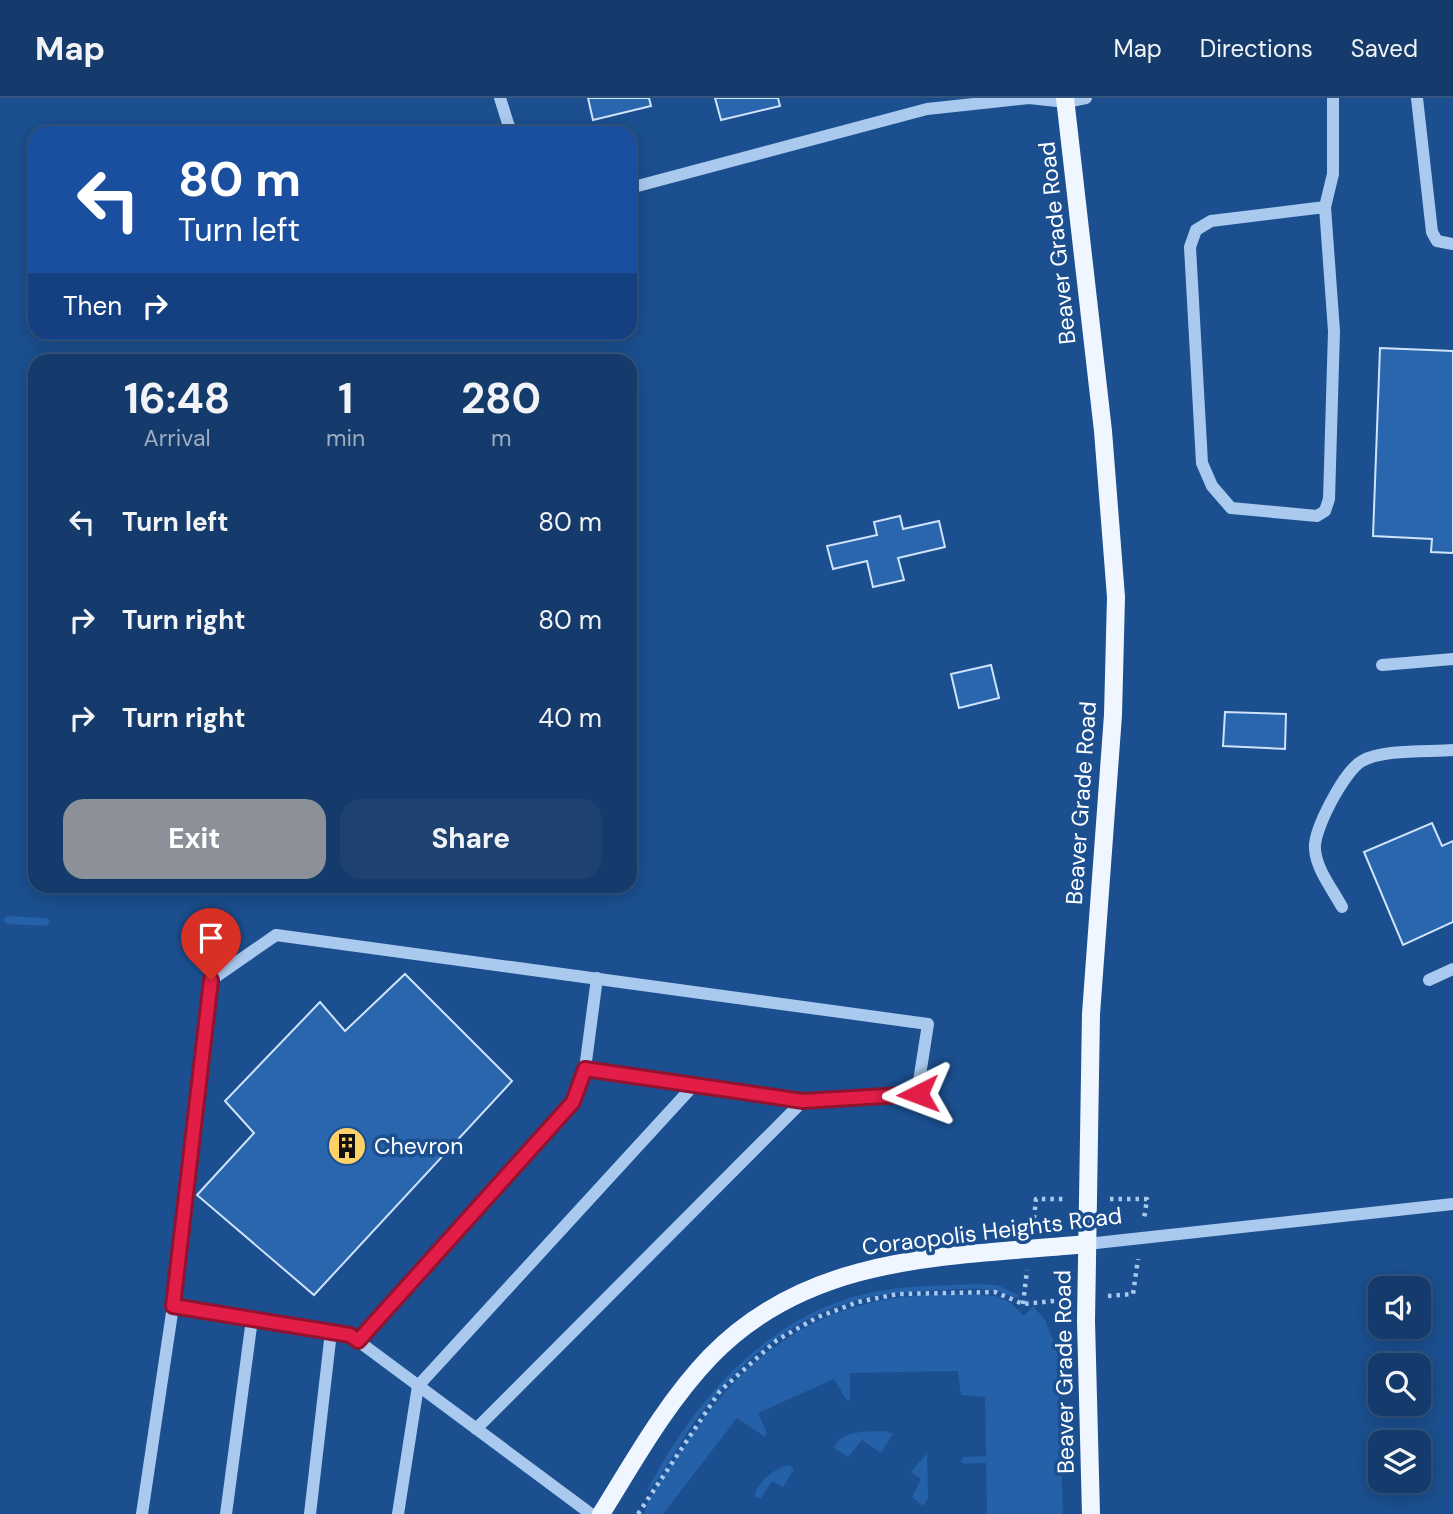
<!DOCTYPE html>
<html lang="en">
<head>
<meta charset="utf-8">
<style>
	body { margin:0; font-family:"DM Sans",sans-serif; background:#1d4271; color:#f1f3f6; height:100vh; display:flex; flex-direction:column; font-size:26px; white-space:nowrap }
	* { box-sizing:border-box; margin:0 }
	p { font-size:23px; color:#9dadc1 }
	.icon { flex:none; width:38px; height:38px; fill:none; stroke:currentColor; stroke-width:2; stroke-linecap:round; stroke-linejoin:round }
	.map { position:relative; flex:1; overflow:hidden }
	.side { position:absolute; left:28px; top:256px; width:609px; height:539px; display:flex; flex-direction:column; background:#143b6b; border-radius:21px; box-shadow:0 4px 18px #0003,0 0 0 2px #33557e }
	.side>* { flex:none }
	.guide { position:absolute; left:28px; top:28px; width:609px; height:214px; border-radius:21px; box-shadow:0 4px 18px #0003,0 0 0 2px #33557e; background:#1a4fa0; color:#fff; overflow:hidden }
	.controls { position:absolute; left:1368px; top:1178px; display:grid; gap:14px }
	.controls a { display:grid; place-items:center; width:63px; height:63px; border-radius:14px; background:#143b6b; box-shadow:0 4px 18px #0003,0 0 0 2px #33557e; font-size:35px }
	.pin { position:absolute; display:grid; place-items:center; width:60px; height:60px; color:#fff; margin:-72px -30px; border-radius:50% 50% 50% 0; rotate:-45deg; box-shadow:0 0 7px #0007 }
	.pin .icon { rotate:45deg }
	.me { position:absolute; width:77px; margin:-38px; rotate:267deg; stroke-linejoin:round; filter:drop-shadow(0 0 5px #0008) }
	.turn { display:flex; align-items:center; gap:24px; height:147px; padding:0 35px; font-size:32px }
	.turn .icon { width:91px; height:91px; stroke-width:2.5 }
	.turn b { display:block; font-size:49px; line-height:60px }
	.then { display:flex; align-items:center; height:66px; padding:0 35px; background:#0003; gap:14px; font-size:26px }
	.eta { display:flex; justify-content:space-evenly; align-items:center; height:119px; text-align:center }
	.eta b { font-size:42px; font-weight:700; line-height:49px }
	.primary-button { display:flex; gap:14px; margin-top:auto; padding:14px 35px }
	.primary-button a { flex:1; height:80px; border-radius:21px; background:#8c9099; color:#fff; font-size:28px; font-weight:700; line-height:80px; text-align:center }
	.primary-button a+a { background:#1d4271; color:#f1f3f6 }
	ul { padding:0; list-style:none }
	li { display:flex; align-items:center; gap:21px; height:98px; padding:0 35px }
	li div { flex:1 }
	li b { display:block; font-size:26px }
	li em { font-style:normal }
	header { display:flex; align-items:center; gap:42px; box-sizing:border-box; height:98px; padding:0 35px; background:#143b6b; border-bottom:2px solid #33557e }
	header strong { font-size:33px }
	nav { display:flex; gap:38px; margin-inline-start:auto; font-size:24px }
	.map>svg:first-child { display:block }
</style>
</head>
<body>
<header>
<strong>Map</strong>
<nav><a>Map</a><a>Directions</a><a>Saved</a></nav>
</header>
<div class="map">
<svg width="1453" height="1416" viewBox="0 0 1453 1416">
	<rect width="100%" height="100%" fill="#1b4f8f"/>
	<g fill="#2461a8">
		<polygon points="7,818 47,820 50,825 46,828 7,826 3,822"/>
		<path d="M975,1186L997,1187L1020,1198L1015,1200C988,1186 956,1192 926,1193C824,1195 752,1244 694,1325C678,1346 665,1377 646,1395C693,1302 771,1212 879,1193C910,1187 943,1188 975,1186Z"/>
		<path d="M996,1198L1011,1205L1024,1218L1033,1208L1045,1222L1057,1251L1063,1416H987L986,1365L964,1366L961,1363L963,1359L986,1358L985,1299L961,1297L958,1273L850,1275V1301L847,1303L834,1281L758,1315L767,1335L765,1339L737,1320L663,1416H644C651,1392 673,1365 687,1344C765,1227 857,1186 996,1198Z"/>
		<path d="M886,1333L893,1336L881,1355L862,1342L848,1359L834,1350C840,1331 869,1334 886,1333Z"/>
		<polygon points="927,1355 928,1400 923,1408 912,1399 921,1381 911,1374"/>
		<path d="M790,1367L794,1371L783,1389L772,1383L761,1400L754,1399C759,1382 773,1371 790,1367Z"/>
	</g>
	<g fill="#2a66ad" stroke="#cfe3fa" stroke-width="2">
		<polygon points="588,0 649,0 651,8 593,22"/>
		<polygon points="715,0 778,0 780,8 721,22"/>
		<polygon points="1380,250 1453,253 1453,455 1431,454 1432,441 1373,438"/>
		<polygon points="900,418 903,431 939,423 945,449 898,460 904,482 873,489 867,463 833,471 827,448 877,437 874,424"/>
		<polygon points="991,567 999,600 959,610 951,576"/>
		<polygon points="1225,614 1286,616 1285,651 1223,648"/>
		<polygon points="1432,725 1442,748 1453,743 1453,824 1403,847 1364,754"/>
		<polygon points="405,876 512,983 314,1197 197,1097 254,1035 225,1003 320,904 345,933"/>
	</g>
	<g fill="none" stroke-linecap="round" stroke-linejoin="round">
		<g stroke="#a9c9ee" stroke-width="4.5" stroke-dasharray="3.5 5" stroke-linecap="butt">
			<polyline points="1110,1101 1147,1101 1144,1121"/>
			<polyline points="1033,1129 1036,1101 1066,1101"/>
			<polyline points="1108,1198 1133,1196 1138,1161"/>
			<polyline points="1023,1206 1027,1172"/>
			<polyline points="638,1416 720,1293 777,1242 818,1219 858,1204 898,1196 995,1194 1023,1206 1064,1202"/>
		</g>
		<g stroke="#a9c9ee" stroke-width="12">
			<polyline points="500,0 511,35"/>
			<polyline points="1417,0 1432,134 1437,143 1453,146"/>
			<polyline points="630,90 927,11 1029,0 1066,4 1086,0"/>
			<polyline points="1325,109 1211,123 1196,132 1190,149 1202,365 1212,388 1231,410 1317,418 1325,413 1329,401 1334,233 1325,109 1333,76 1333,0"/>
			<polyline points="1382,567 1453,561"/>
			<path d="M1342,809C1333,792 1316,771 1315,751C1313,732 1345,672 1362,663C1383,651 1429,654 1453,652"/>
			<polyline points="1429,882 1453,871"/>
			<polyline points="585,971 803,1003"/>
			<polyline points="1087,1146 1453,1106"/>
			<polyline points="358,1243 573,1004 585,971 597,880"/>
			<polyline points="476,1331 803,1003 917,996 928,926 276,837 211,882 173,1208 350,1237 591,1416"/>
			<polyline points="142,1416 173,1208"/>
			<polyline points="226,1416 252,1221"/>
			<polyline points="310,1416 331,1234"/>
			<polyline points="398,1416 418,1288 694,987"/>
		</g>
		<g stroke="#f0f6ff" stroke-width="18">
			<polyline points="1065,0 1103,333 1116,499 1113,617 1091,916 1086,1223 1091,1416"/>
			<path d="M601,1416C634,1363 666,1305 710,1259C811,1154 952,1159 1087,1146"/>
		</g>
	</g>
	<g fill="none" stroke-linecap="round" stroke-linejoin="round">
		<defs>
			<polyline id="route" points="211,882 173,1208 350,1237 358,1243 573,1004 585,971 803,1003 918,996"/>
		</defs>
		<use href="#route" stroke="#92132f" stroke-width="18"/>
		<use href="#route" stroke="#e11d48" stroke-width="12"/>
	</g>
	<defs>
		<symbol id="building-disc" viewBox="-11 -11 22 22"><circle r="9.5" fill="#ffd166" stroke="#1b4f8f"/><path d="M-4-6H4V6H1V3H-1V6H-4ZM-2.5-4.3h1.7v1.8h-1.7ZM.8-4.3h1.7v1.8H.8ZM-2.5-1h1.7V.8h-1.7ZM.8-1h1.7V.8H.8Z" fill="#111"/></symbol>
	</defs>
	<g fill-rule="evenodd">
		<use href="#building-disc" x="325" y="1026" width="44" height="44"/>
	</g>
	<g text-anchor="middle" stroke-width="7" stroke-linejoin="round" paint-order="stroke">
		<g font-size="23" fill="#fff" stroke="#1b4f8f">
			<text transform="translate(1057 145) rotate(-96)" y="8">Beaver Grade Road</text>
			<text transform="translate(1081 705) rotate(-86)" y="8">Beaver Grade Road</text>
			<text transform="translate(992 1133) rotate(-7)" y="8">Coraopolis Heights Road</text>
			<text transform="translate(1064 1274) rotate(-91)" y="8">Beaver Grade Road</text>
		</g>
		<g font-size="23" fill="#fff" stroke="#1b4f8f" text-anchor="start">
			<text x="374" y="1056">Chevron</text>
		</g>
	</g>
</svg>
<div class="controls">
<a><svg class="icon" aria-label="sound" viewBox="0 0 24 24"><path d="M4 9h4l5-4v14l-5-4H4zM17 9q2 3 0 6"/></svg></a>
<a><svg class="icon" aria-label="search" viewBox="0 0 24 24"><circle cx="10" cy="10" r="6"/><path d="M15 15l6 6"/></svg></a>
<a><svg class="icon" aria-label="layers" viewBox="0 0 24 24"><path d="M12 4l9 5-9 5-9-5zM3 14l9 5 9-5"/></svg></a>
</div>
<div class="pin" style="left:211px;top:882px;background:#d93025"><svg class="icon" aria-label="arrive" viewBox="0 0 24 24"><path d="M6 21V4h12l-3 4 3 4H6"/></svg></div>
<svg class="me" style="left:918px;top:996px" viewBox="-20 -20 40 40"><path d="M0-17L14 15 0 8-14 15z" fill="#e11d48" stroke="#fff" stroke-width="4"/></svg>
<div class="guide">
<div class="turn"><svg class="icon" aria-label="left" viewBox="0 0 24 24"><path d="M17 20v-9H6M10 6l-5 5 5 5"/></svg><div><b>80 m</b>Turn left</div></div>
<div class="then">Then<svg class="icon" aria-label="right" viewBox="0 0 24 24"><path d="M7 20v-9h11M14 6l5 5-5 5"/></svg></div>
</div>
<section class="side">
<div class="eta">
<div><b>16:48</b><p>Arrival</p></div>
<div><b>1</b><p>min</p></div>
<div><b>280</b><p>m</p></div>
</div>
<ul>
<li><svg class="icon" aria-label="left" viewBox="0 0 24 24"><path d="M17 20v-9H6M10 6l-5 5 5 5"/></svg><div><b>Turn left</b></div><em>80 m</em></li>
<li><svg class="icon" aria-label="right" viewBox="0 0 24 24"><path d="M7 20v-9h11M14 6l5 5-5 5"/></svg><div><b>Turn right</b></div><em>80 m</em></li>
<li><svg class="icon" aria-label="right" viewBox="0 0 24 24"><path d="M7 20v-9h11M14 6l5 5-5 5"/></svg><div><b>Turn right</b></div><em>40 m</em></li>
</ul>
<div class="primary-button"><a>Exit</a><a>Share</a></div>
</section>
</div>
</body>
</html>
